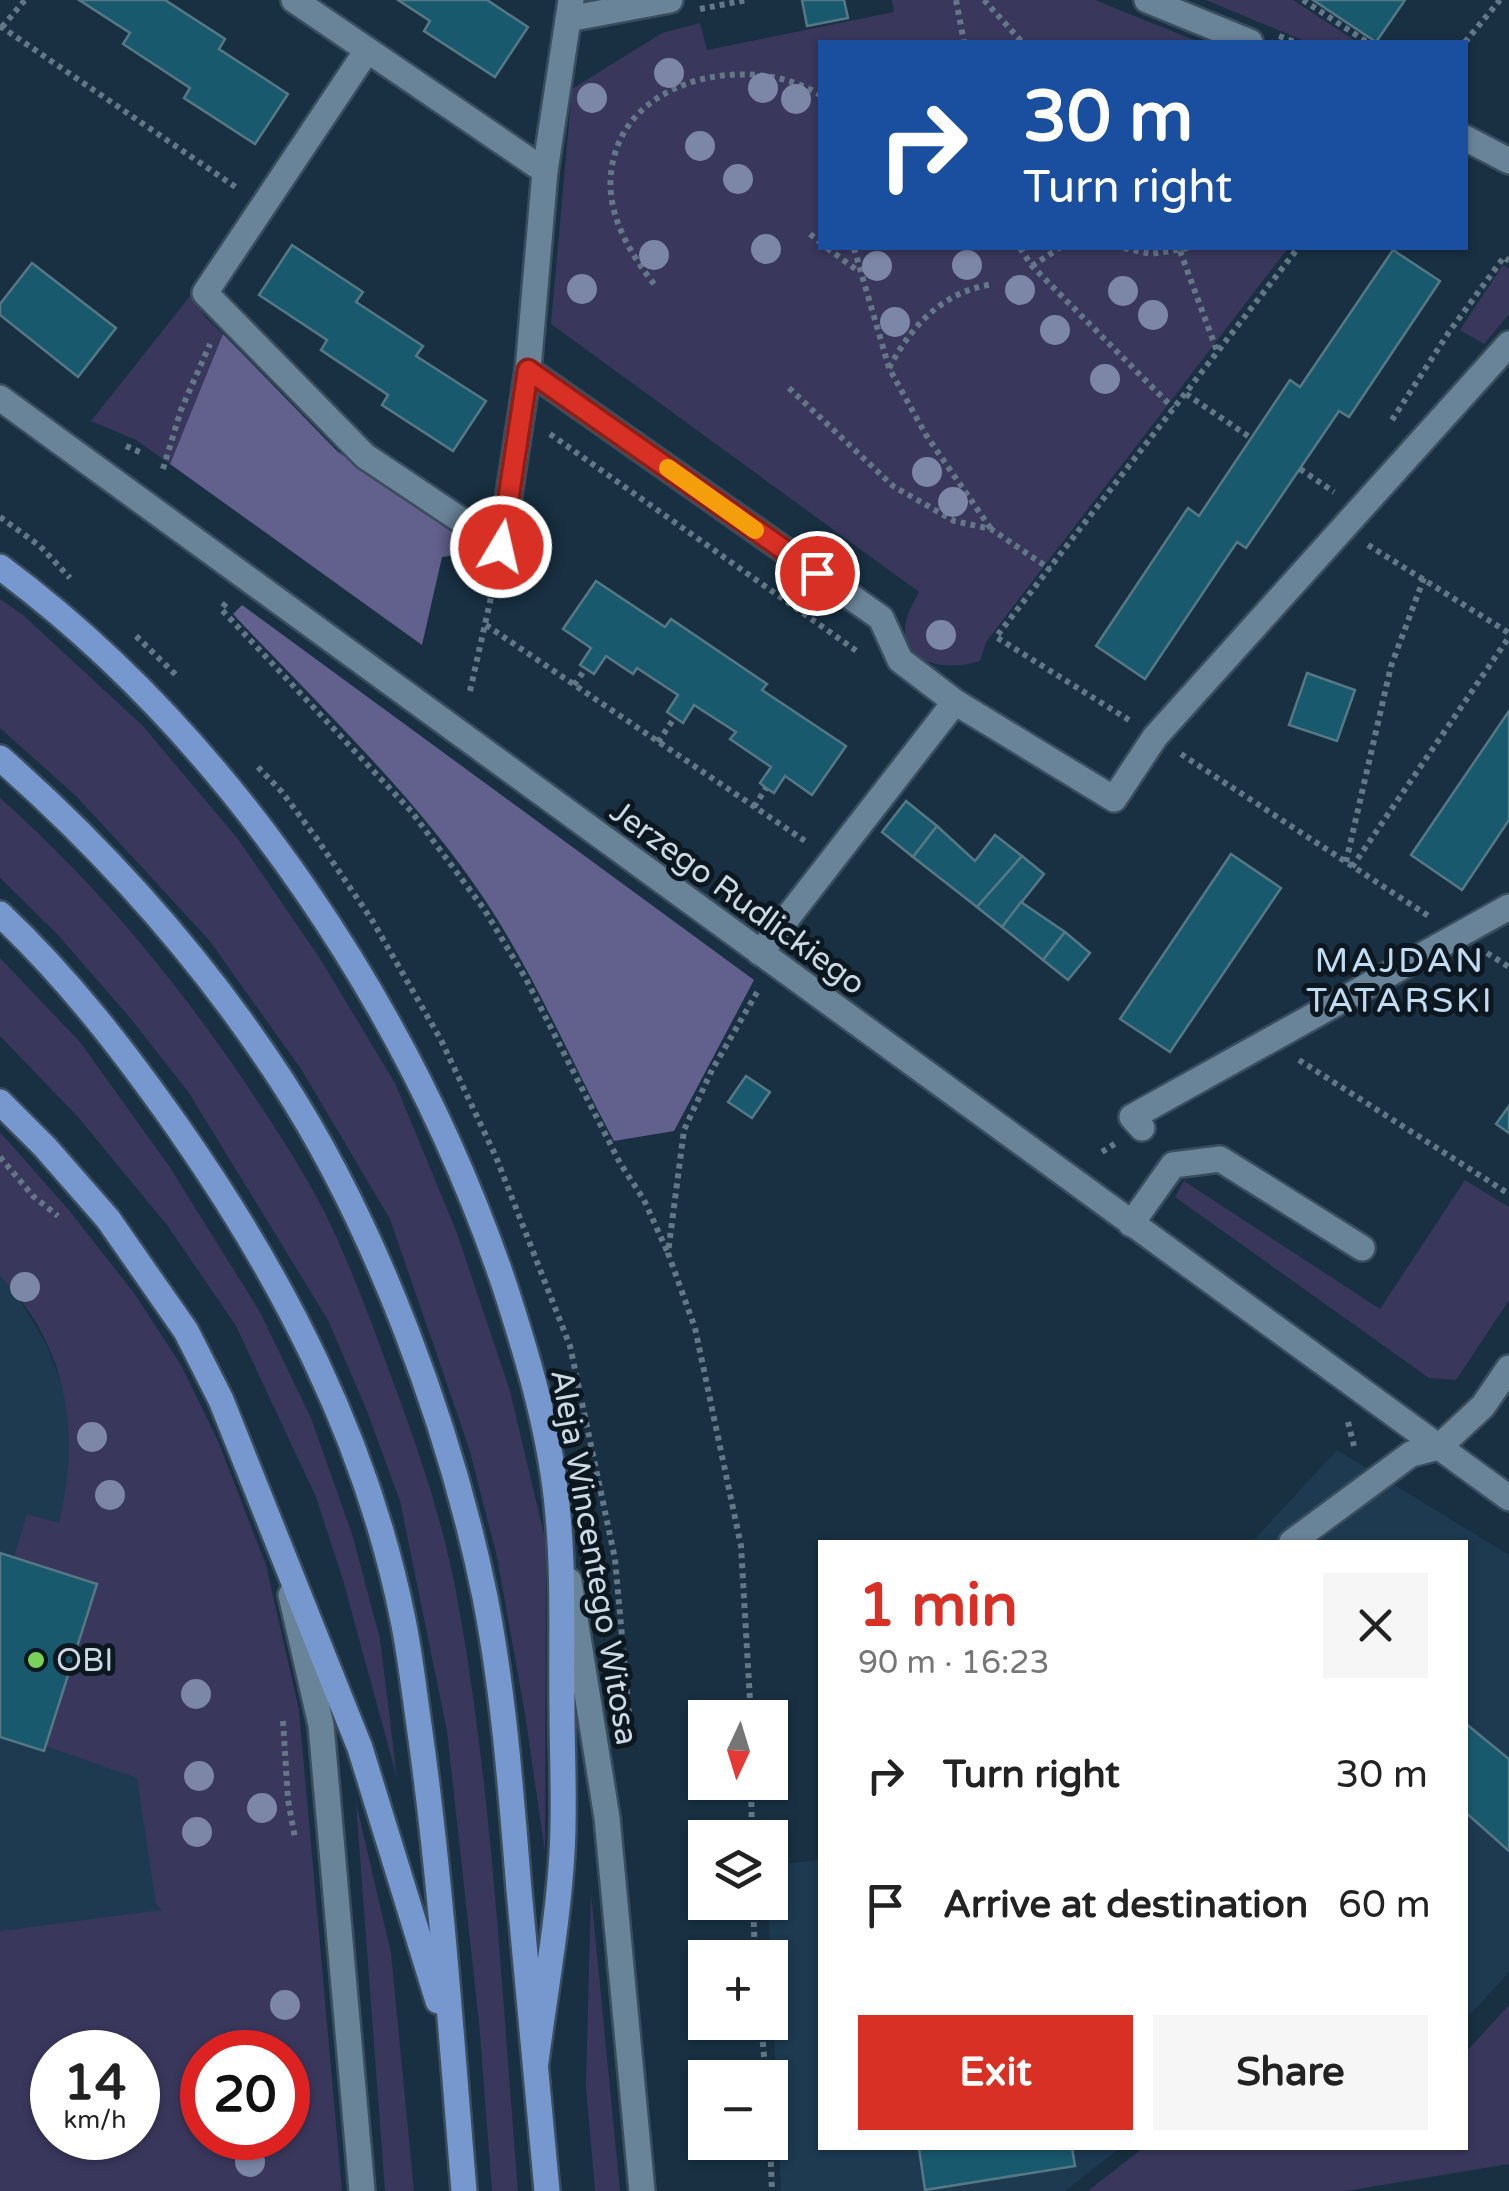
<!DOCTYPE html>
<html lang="en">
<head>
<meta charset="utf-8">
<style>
	body { margin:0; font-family:"Varela Round",sans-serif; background:#f6f6f6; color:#222; height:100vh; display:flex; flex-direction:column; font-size:38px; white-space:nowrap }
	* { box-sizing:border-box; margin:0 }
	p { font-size:32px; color:#767676 }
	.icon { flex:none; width:55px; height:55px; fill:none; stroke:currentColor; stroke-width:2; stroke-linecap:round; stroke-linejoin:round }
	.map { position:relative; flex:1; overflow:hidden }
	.side { position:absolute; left:818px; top:1540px; width:650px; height:610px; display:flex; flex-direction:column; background:#fff; border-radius:0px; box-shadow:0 2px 8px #0004 }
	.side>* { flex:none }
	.banner { position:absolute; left:818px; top:40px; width:650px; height:210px; border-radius:0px; box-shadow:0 2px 8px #0004; background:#1a4fa0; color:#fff; overflow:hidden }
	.needle { width:65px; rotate:184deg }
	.fabs { position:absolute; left:688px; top:1700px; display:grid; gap:20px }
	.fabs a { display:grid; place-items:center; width:100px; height:100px; border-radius:0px; background:#fff; box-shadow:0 2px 8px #0004; font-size:50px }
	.speed { position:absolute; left:30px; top:2030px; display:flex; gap:20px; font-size:50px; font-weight:700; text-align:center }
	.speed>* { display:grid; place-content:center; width:130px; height:130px; border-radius:50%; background:#fff; box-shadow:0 2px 8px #0004; line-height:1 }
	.speed small { font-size:25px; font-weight:400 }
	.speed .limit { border:15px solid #d22; background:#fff; color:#111 }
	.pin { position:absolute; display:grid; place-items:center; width:85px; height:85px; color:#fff; margin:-42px; border:5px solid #fff; border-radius:50%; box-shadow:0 2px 10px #0007 }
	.me { position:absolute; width:110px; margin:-55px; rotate:9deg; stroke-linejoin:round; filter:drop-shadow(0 0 8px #0008) }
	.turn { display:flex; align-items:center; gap:35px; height:210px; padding:0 40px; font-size:45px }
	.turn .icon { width:130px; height:130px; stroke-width:2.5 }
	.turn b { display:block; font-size:70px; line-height:85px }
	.round { display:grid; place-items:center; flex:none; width:105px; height:105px; border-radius:0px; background:#f6f6f6 }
	.head { display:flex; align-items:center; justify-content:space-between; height:170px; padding:0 40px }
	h1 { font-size:60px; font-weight:700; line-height:75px; color:#d93025 }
	.primary-button { display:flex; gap:20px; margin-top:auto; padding:20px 40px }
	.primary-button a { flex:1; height:115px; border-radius:0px; background:#d93025; color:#fff; font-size:40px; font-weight:700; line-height:115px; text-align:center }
	.primary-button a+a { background:#f6f6f6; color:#222 }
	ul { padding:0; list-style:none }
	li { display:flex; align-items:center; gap:30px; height:130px; padding:0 40px }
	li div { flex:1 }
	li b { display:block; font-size:38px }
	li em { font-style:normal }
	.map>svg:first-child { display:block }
</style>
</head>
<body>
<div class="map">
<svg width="1509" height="2191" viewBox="0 0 1509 2191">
	<rect width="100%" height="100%" fill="#183042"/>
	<g fill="#1d3a51">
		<polygon points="0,1276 16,1293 47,1346 68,1401 163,1911 0,1931"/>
		<polygon points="1337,1450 1509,1555 1509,1972 1465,2020 1465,1542 1252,1542"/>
		<polygon points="820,1860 820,2148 1120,2148 1065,2191 781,2191 768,1903 770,1865"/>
	</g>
	<g fill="#39375c" fill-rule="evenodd">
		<path d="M892,0H1095L1199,42H820V248H1288L986,642L980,661C954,670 905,668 905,630C905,616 913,604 919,592L551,324L572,89L662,33L700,23L707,50L894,12Z"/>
		<polygon points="1206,0 1293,0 1357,42 1307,42"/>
		<polygon points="1503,265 1509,269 1509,314 1484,344 1460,330"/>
		<polygon points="191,295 206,318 223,334 170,464 136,440 91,421"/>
		<polygon points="0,599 23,615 143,726 238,839 319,957 395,1083 457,1233 510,1391 546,1543 545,1852 525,1714 497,1557 469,1448 390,1219 301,1069 209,940 76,796 0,728"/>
		<path d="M0,798C94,881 176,980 246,1084C274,1126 303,1169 326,1215C353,1271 374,1329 395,1387C422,1459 446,1532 459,1608C493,1798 502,1998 518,2191H492L479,2022L447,1731L400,1501L367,1411L328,1320L189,1093L131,1019L58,935L0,878Z"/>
		<polygon points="0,958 80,1042 169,1166 260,1312 311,1418 353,1537 380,1639 397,1778 343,1580 316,1497 236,1326 167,1225 78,1117 0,1036"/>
		<path d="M0,1132L68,1209L134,1293L181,1365L218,1441L266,1565L299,1710L342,2191H0V1931L162,1910L156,1904L137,1778L45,1746L14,1557L27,1514L59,1523C81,1432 68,1346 0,1276ZM52,2052H138V2138H52ZM202,2052H288V2138H202Z"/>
		<polygon points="1465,1180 1509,1207 1509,1300 1456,1380 1429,1378 1175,1197 1184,1181 1380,1309"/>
		<polygon points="356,1803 391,1953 414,2191 385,2191"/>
		<polygon points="591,1893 620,2191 595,2191 586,2086"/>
		<polygon points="1509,2005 1509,2164 1346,2191 1088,2191 1143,2148 1465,2148 1465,2053"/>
	</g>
	<g fill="#62608c">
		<polygon points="223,334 337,451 456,533 462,544 457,555 442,557 422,645 170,464"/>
		<path d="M242,605L754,980L674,1131L614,1141C571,1061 535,976 485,900C417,797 317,704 233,614Z"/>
	</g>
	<g fill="#19596d" stroke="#557884" stroke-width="2.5">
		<polygon points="79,0 165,0 225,39 219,49 288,94 255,144 184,98 190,88 123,44 130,33"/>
		<polygon points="398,0 487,0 528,27 495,77 424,31 430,21"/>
		<polygon points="802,0 844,0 848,18 807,26"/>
		<polygon points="1313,0 1405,0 1376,42"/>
		<polygon points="292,245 363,292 356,302 423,346 416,356 486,401 453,451 382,405 388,395 321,350 327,340 259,295"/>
		<polygon points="1393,250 1440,281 1349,417 1339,411 1246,548 1237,542 1145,679 1096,646 1188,508 1199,516 1290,380 1300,387"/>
		<polygon points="32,263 116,328 78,377 0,315 0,304"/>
		<polygon points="596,581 665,627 671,619 767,684 762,690 846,746 812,795 785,776 774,793 766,788 760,783 771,767 730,739 736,732 694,705 683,723 667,712 678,695 637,668 633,674 606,656 594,674 580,665 591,648 563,629"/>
		<polygon points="1307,673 1355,690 1337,741 1289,725"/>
		<polygon points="1509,711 1509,820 1462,890 1411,855"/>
		<polygon points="906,801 937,826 913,857 882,832"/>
		<polygon points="937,826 975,861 995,835 1022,856 977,907 913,857"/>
		<polygon points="1231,854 1281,888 1170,1052 1120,1019"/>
		<polygon points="1022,856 1044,874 1002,927 977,907"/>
		<polygon points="1021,902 1065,932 1043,960 1002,927"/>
		<polygon points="1065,932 1090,953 1068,980 1043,960"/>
		<polygon points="746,1076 770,1092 752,1118 728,1102"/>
		<polygon points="1509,1106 1509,1133 1496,1124"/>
		<polygon points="0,1553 97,1584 44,1751 0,1737"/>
		<polygon points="1465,1723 1509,1759 1509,1851 1465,1812"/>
		<polygon points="919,2148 1072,2148 1075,2166 925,2190"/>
	</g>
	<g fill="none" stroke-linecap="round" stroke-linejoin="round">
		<defs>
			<g id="service">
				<polyline points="294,0 545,171 571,0"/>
				<polyline points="366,52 205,293 365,456 501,547 528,370 545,171"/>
				<polyline points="528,370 881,618 900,660 955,702 1114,799 1155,737 1509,344"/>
				<polyline points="760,953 955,702"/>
				<polyline points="1142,1128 1132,1117 1509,907"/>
				<polyline points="1131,1224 1173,1165 1220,1159 1362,1248"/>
				<polyline points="1292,1542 1411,1454 1439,1447"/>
			</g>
			<g id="minor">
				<polyline points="1147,0 1250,42"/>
				<polyline points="568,19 670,0"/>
				<polyline points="1465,138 1509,161"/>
				<polyline points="0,398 1509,1498"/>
				<polyline points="1439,1447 1483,1406 1509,1368"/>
			</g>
			<g id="tertiary">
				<polyline points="569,1581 607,1818 642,2191"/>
				<polyline points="291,1595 321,1725 362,2191"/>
			</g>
			<g id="primary">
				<path d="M0,567C233,740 413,1015 505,1287C529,1361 552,1439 558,1516C564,1580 561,1645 562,1710C562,1757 565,1806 562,1853C558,1922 545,1992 536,2062"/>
				<path d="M0,758C107,852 204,961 282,1081C377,1228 450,1426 485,1597C504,1694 511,1792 519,1890C528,1990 538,2091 547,2191"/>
				<path d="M0,914C68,978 125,1052 179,1129C283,1278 367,1440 403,1620C410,1654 414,1690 419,1725C441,1879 451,2035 464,2191"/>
				<polyline points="0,1102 45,1147 108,1219 186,1331 221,1400 360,1748 438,2001"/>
			</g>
		</defs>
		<use href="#service" stroke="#3a4d5d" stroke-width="30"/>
		<use href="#minor" stroke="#3a4d5d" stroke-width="30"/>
		<use href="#tertiary" stroke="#3a4d5d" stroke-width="30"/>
		<use href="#primary" stroke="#3a4d5d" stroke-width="30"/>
		<g stroke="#637787" stroke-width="6" stroke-dasharray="5 5" stroke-linecap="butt">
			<polyline points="956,0 964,42"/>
			<polyline points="984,0 1022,42"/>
			<polyline points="1303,0 1367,42"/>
			<polyline points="700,9 747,0"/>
			<polyline points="0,26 237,188"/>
			<polyline points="2,27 25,0"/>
			<polyline points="1279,36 1295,42"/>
			<polyline points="1465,42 1500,0"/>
			<polyline points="810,234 820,242"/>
			<polyline points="827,248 858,271"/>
			<polyline points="854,248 889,368 926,435 991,529"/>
			<polyline points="1020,248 1032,266 1173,408"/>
			<polyline points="1124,248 1151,254 1188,248"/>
			<polyline points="1180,251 1217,351"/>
			<polyline points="1032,266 1059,248"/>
			<path d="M654,284C626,248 601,205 614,157C635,74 756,54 820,95"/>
			<path d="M889,368C912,325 943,291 994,284"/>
			<polyline points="789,388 893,486 954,521 991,529 1050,569"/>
			<polyline points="1186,394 1251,438"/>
			<polyline points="1392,420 1449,332 1504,257 1509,261"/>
			<polyline points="550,434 858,652"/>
			<polyline points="126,446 144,454"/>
			<polyline points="163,469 181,410 210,344"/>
			<polyline points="1300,469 1334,492"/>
			<polyline points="0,517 40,546 70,578"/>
			<polyline points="1368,545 1509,633"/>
			<polyline points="226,603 221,609 411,811 484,909 526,979 620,1163 644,1200 668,1253"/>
			<polyline points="486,625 808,843"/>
			<polyline points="136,636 177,676"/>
			<polyline points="574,685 586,668"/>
			<polyline points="470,691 496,575"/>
			<polyline points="1129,720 996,637 1298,248"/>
			<polyline points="658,742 675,717"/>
			<polyline points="1181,754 1430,917"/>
			<polyline points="258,767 282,792 317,839 372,920 441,1040 496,1157 570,1346 615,1559 632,1747"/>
			<polyline points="754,807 766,788"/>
			<polyline points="1346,862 1391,666 1424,578"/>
			<polyline points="1352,867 1509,637"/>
			<polyline points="1487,953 1509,967"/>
			<polyline points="1299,1060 1509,1194"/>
			<polyline points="1102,1152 1116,1143"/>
			<polyline points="0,1157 33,1196 58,1216"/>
			<polyline points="1348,1422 1354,1446"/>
			<polyline points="751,1718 741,1546 695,1328 668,1253 684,1130 712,1070 759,989"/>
			<polyline points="283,1721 288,1800 295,1838"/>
			<polyline points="751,1782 752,1838"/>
			<polyline points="1465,1877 1466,1878"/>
			<polyline points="753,1902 755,1958"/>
			<polyline points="761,2022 766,2078"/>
			<polyline points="770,2142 772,2191"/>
		</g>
		<use href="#service" stroke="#698398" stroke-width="25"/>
		<use href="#minor" stroke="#698398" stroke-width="25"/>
		<use href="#tertiary" stroke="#698398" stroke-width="25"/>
		<use href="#primary" stroke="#7797cf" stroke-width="25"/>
	</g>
	<g fill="#7c86a6">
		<circle cx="669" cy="73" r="15"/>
		<circle cx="763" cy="88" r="15"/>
		<circle cx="592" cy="98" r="15"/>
		<circle cx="796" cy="99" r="15"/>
		<circle cx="700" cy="146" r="15"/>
		<circle cx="738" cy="179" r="15"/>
		<circle cx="766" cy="249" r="15"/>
		<circle cx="654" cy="255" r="15"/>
		<circle cx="967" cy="265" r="15"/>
		<circle cx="877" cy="266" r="15"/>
		<circle cx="582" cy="289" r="15"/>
		<circle cx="1020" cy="290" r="15"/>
		<circle cx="1123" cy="291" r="15"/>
		<circle cx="1153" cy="315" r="15"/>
		<circle cx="895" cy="322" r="15"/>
		<circle cx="1055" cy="330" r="15"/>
		<circle cx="1105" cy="379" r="15"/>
		<circle cx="927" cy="472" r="15"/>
		<circle cx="953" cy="502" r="15"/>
		<circle cx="941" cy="635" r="15"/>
		<circle cx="25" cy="1287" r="15"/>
		<circle cx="92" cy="1437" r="15"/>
		<circle cx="110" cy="1495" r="15"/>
		<circle cx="196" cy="1694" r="15"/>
		<circle cx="199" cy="1776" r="15"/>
		<circle cx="262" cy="1808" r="15"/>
		<circle cx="197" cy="1832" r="15"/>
		<circle cx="285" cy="2005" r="15"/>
		<circle cx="250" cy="2162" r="15"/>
	</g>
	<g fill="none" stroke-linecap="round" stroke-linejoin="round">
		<defs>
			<polyline id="route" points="501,547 528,370 817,573"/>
		</defs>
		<use href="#route" stroke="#8d1f18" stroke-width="25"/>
		<use href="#route" stroke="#d93025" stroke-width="18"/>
		<polyline stroke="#f59e0b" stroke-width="18" points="668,468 755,530"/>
	</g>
	<circle fill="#7ad157" stroke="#0d171f" stroke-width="4" cx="36" cy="1660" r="10"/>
	<g text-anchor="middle" stroke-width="10" stroke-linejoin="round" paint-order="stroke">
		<g font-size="32" fill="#cbd9e5" stroke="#0d171f">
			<text transform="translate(738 897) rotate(36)" y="11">Jerzego Rudlickiego</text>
			<text transform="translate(595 1557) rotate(80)" y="11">Aleja Wincentego Witosa</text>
		</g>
		<g font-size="32" fill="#cbd9e5" stroke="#0d171f" text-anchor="start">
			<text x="56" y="1671">OBI</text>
		</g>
		<g font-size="35" letter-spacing="2.5" fill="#c0dcf3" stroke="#0d171f">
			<text x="1400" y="972">MAJDAN<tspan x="1400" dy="40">TATARSKI</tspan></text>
		</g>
	</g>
</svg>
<div class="fabs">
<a><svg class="needle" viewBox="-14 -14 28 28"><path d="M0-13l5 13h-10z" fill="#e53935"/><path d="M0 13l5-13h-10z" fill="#767676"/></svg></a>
<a><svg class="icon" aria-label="layers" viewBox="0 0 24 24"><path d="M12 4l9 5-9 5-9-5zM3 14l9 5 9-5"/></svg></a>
<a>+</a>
<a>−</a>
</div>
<div class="speed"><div>14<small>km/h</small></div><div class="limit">20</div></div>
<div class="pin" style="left:817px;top:573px;background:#d93025"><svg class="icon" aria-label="arrive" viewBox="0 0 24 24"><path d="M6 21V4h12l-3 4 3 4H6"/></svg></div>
<svg class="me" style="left:501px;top:547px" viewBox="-20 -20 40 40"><circle r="17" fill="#d93025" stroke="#fff" stroke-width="3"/><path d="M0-11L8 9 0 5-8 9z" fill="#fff"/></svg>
<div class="banner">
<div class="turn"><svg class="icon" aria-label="right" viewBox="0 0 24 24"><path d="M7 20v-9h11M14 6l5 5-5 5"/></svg><div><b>30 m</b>Turn right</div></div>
</div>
<section class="side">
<div class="head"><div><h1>1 min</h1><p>90 m · 16:23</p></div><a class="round"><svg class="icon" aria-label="close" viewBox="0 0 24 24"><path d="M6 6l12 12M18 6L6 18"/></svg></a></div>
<ul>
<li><svg class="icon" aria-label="right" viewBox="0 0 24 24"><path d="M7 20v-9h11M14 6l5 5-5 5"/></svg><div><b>Turn right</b></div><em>30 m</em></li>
<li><svg class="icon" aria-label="arrive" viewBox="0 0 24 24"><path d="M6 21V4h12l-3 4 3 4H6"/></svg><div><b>Arrive at destination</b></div><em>60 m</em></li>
</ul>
<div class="primary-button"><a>Exit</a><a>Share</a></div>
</section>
</div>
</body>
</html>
